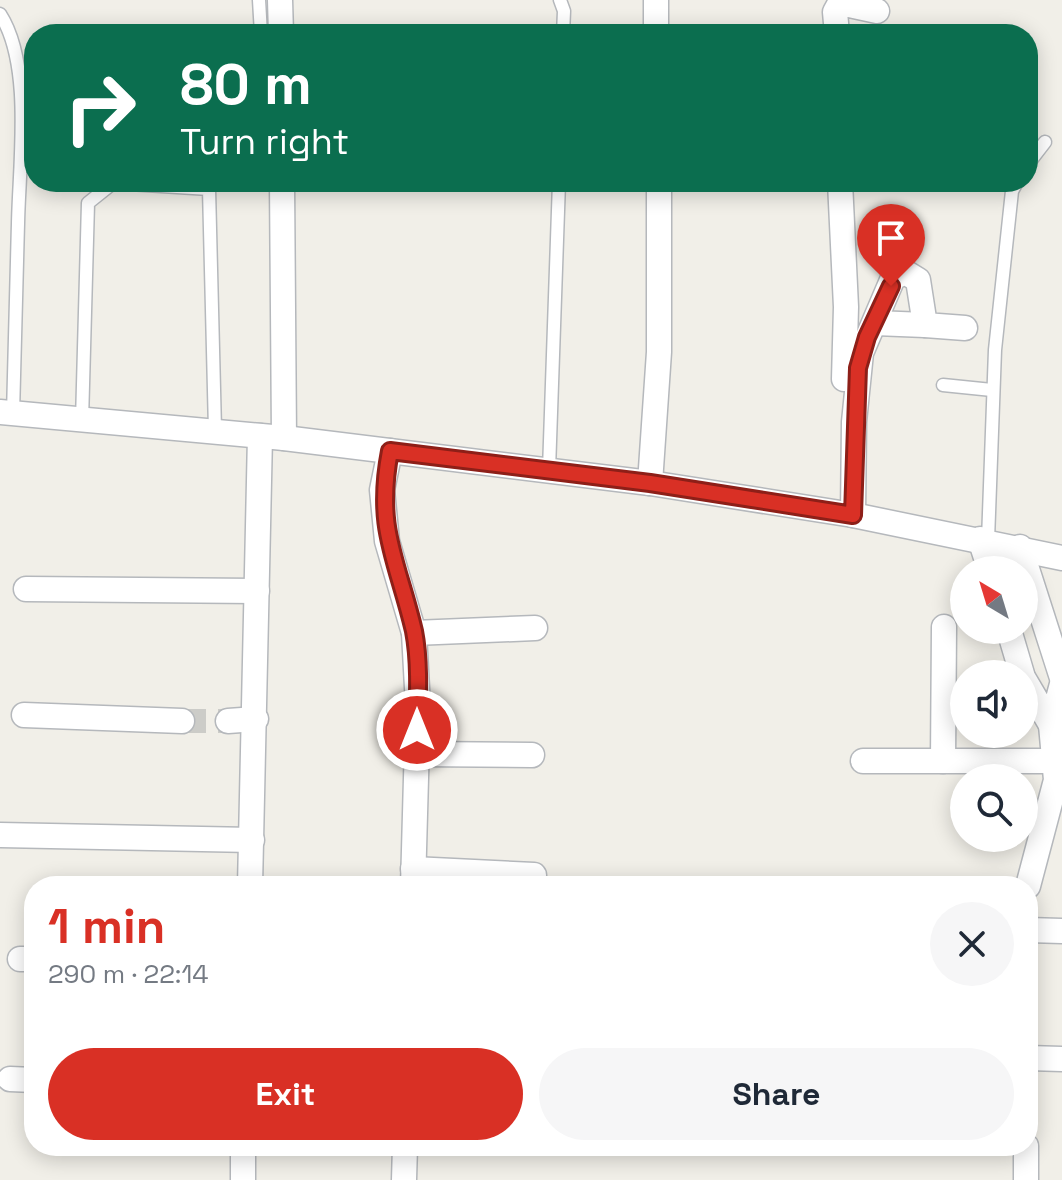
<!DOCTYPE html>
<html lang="en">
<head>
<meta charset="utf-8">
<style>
	body { margin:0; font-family:"Space Grotesk",sans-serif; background:#f6f6f7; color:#1f2937; height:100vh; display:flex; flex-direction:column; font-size:30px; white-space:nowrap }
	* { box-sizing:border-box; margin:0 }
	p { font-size:26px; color:#747a83 }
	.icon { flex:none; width:44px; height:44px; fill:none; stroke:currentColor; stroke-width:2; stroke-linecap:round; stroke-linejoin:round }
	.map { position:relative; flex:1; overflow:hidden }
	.side { position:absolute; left:24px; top:876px; width:1014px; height:280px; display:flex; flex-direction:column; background:#fff; border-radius:32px; box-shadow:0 4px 20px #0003 }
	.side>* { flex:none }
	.banner { position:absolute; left:24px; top:24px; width:1014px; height:168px; border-radius:32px; box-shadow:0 4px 20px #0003; background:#0b6e4f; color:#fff; overflow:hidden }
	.needle { width:52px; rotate:322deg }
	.fabs { position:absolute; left:950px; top:556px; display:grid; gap:16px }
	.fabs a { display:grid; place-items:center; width:88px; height:88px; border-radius:50%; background:#fff; box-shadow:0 4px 20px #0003; font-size:40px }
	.pin { position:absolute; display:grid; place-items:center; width:68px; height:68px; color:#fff; margin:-82px -34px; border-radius:50% 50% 50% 0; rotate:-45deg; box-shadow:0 0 8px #0007 }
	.pin .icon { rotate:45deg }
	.me { position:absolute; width:88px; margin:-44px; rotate:0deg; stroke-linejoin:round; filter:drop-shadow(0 0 6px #0008) }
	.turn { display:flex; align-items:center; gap:28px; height:168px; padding:0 24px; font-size:36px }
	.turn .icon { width:104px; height:104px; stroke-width:2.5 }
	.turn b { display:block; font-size:56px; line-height:68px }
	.round { display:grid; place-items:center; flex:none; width:84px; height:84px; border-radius:42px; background:#f6f6f7 }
	.head { display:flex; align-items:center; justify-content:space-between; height:136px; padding:0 24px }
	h1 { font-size:48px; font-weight:700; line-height:60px; color:#d93025 }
	.button { display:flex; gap:16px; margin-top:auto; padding:16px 24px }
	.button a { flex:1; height:92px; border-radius:48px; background:#d93025; color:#fff; font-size:32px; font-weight:700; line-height:92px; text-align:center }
	.button a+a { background:#f6f6f7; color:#1f2937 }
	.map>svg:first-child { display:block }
</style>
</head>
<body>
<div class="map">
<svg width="1062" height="1180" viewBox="0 0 1062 1180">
	<rect width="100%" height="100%" fill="#f1efe8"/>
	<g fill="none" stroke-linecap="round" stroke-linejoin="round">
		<polyline stroke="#ccccc8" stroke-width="24" stroke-dasharray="24 12" stroke-linecap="butt" points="182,721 228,721"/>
		<defs>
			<g id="service">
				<polyline points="259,0 261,34"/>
				<polyline points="560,0 564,11 563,34"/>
				<path d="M0,14C33,65 19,164 18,224C16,287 15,350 13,414"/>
				<polyline points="381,34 412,32"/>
				<polyline points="1028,164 1045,142"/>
				<polyline points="943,385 992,390"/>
				<polyline points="82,421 88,203 113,183 209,189 215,430"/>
				<polyline points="549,470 559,182"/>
				<polyline points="988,540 995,350 1012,191 1017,182"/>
			</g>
			<g id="minor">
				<polyline points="280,0 281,34"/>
				<polyline points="656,0 656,34"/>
				<polyline points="837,34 835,12 840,3 877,11"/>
				<polyline points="282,182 284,438"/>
				<polyline points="840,182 846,307 844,379"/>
				<polyline points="875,323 925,325"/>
				<polyline points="0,412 284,438 650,483 853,515 1062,558"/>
				<polyline points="390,451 382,490 387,541 414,633 418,706 413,886"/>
				<polyline points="650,483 659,352 659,182"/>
				<polyline points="853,515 854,422 861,353 893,278 905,272 918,280 925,325 965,328"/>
				<polyline points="980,539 990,570"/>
				<polyline points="1020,547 1062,678"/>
				<polyline points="26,589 257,591"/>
				<polyline points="1009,630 1022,674"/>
				<polyline points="414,633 535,628"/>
				<polyline points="1024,679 1051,725 1062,684"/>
				<polyline points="24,715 182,721"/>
				<polyline points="228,721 256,719"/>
				<polyline points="417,754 532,755"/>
				<polyline points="863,761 1054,761"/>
				<polyline points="943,761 944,627"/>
				<polyline points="0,835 252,840"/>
				<polyline points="413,869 534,875"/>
				<polyline points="250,886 260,436"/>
				<polyline points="1028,886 1056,780 1051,725"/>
				<polyline points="1028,930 1062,931"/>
				<polyline points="20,959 34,959"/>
				<polyline points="1028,1058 1062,1059"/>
				<polyline points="10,1079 34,1080"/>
				<polyline points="243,1180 243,1146"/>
				<polyline points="404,1180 405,1146"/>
				<polyline points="1026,1180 1026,1146"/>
			</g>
		</defs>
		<use href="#service" stroke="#b5b8bc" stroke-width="15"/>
		<use href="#minor" stroke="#b5b8bc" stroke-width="27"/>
		<use href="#service" stroke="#fff" stroke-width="12"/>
		<use href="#minor" stroke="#fff" stroke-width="24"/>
	</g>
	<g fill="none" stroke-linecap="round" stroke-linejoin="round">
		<defs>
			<path id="route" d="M417,730C418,699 420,662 414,631C397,559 375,529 390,451L650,483L853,515L858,368L867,337L891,286"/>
		</defs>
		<use href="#route" stroke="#8d1f18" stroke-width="20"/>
		<use href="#route" stroke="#d93025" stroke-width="14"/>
	</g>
</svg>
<div class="fabs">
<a><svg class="needle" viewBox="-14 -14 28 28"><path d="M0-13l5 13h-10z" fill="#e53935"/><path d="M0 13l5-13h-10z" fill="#747a83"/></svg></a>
<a><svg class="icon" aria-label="sound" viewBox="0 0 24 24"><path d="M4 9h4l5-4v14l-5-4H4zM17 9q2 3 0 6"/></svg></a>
<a><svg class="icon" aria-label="search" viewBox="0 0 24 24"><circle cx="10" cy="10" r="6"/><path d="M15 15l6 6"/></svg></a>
</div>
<div class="pin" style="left:891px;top:286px;background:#d93025"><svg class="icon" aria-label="arrive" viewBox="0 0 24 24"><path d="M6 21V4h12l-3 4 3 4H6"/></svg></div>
<svg class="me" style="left:417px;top:730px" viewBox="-20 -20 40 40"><circle r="17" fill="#d93025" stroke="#fff" stroke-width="3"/><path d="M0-11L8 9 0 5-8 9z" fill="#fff"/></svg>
<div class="banner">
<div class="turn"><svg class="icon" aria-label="right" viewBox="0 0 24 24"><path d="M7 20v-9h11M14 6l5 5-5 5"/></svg><div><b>80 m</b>Turn right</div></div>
</div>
<section class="side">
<div class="head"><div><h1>1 min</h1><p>290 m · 22:14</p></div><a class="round"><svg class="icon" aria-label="close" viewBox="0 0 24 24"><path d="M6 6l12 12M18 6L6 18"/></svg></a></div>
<div class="button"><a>Exit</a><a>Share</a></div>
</section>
</div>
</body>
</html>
